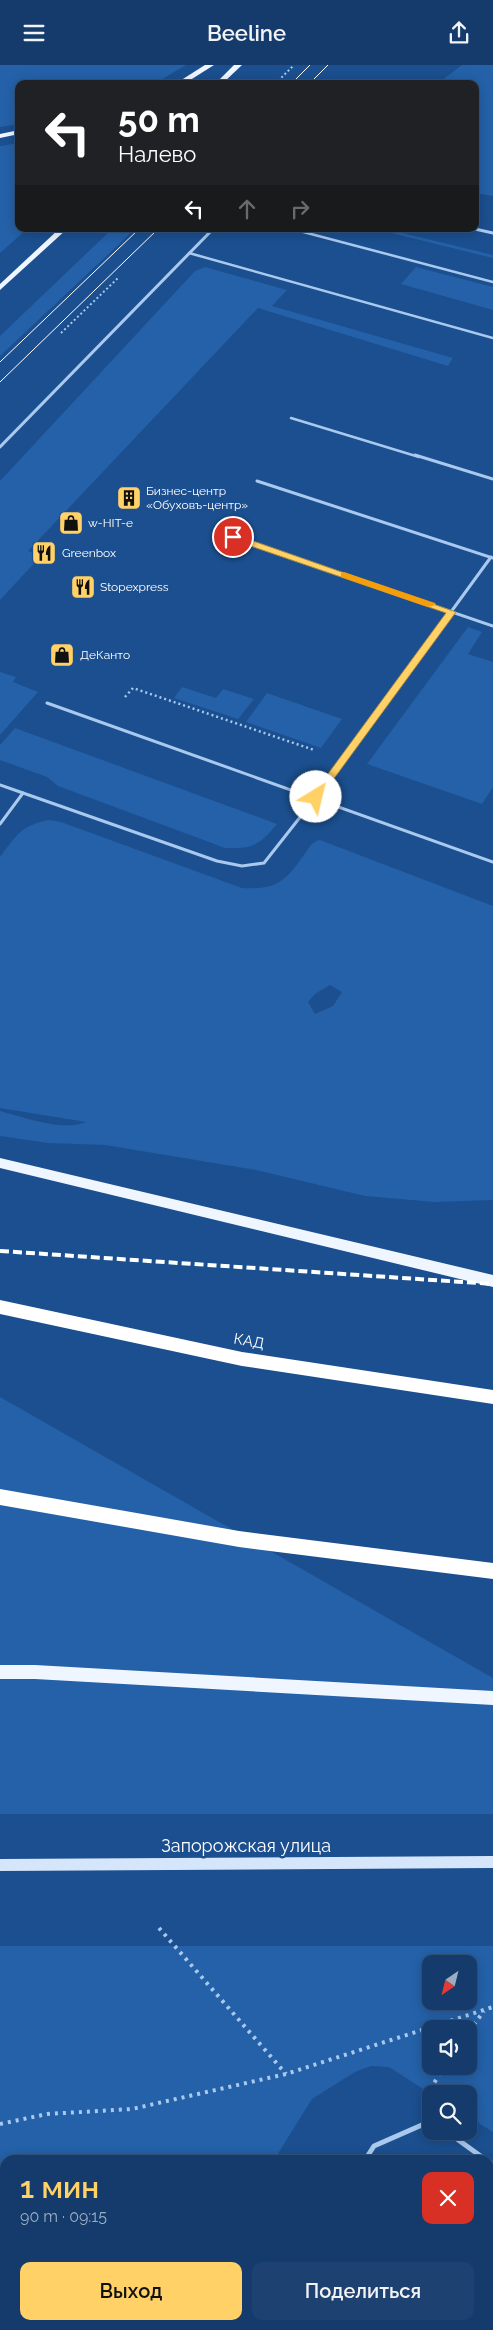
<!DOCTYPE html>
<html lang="ru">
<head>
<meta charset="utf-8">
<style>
	body { margin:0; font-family:Raleway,sans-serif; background:#1d4271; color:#f1f3f6; height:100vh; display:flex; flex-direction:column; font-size:19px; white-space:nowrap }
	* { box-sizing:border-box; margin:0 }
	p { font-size:16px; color:#9dadc1 }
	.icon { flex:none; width:28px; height:28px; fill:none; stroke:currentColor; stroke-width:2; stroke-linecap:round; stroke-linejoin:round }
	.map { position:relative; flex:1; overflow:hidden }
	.sheet { position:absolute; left:0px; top:2090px; width:494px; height:175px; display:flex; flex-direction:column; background:#143b6b; border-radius:15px 15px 0 0; box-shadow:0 2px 12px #0003,0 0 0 1px #33557e }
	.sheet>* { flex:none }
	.guide { position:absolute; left:15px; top:15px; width:464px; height:152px; border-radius:10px; box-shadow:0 2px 12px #0003,0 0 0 1px #33557e; background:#202124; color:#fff; overflow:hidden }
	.needle { width:32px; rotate:215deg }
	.tools { position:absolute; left:422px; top:1890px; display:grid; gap:10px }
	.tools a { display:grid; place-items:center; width:55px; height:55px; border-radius:10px; background:#143b6b; box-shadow:0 2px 12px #0003,0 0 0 1px #33557e; font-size:25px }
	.pin { position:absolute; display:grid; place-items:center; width:42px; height:42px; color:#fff; margin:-21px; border:2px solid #fff; border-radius:50%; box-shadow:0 1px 5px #0007 }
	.me { position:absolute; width:55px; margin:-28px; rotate:36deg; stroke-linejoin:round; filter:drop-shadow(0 0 4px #0008) }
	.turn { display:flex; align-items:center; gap:18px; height:105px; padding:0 20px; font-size:22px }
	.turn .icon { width:65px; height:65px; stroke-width:2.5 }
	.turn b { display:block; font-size:35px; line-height:42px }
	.lanes { display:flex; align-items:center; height:48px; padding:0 20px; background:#0003; justify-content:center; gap:25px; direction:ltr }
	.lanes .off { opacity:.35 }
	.round { display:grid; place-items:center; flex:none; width:52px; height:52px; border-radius:10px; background:#1d4271 }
	.headline { display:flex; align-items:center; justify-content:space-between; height:85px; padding:0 20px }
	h1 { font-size:30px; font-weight:600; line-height:38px; color:#ffd166 }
	.action { display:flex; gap:10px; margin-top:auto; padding:10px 20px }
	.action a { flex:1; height:58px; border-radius:10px; background:#ffd166; color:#111; font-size:20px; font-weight:600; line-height:58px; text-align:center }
	.action a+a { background:#1d4271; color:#f1f3f6 }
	header { display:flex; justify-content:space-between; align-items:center; height:65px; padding:0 20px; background:#143b6b; font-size:22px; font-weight:600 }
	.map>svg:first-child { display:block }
</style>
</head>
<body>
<header><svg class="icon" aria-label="menu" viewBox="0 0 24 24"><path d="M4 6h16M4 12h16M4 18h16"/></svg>Beeline<svg class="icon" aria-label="share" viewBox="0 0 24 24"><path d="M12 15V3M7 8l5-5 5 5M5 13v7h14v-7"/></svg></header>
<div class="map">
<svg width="493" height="2265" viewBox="0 0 493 2265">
	<rect width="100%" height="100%" fill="#1b4f8f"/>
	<g fill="#2461a8" fill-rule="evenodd">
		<polygon points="0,0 186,0 154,19 19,19 19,59 0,62"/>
		<polygon points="462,0 493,0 493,131 475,128 475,19 437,19"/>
		<polygon points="19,78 19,164 27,164 0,188 0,81"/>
		<polygon points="112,164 135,164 0,291 0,271"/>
		<polygon points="375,164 386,164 493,190 493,193"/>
		<polygon points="205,202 287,225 272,241 453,293 448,301 258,243 28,486 41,491 0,535 0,416 195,206"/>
		<polygon points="416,202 493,222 493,245 401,219"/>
		<polygon points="468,562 482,567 468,589 493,597 493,722 482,739 367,699"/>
		<polygon points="0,607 16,612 13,617 38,627 0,670"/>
		<polygon points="182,622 216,633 223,624 254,634 238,654 174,633"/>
		<polygon points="267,628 342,654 321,683 246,657"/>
		<path d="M15,663L269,756L277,759C260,780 252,784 225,783L58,721L47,712L0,695V680Z"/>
		<path d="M49,755L61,757L242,823C279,825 286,815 306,787C310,781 312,777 320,775L493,841V1135L435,1137L365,1131L256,1105L105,1080L48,1078L0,1071V1046C23,1052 64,1067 86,1057L0,1043V792C16,771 21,760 49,755ZM330,920L342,927L333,941L315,949L308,937L315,929Z"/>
		<polygon points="0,1332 493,1613 493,1749 0,1749"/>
		<path d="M0,1881H493V2067L469,2052V2029H431L389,2002L371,2001L355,2007L312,2034L274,2095H5V2260H172L169,2265H0ZM431,1899H469V1936H431ZM431,1964H469V2001H431Z"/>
	</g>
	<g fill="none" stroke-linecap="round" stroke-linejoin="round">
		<g stroke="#a9c9ee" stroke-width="2" stroke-dasharray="2 2.5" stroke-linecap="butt">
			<polyline points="275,19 294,0"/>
			<polyline points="61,268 118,213"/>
		</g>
		<polyline stroke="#a9c9ee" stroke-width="2.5" stroke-dasharray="2 3" stroke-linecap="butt" points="125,632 133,623 314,685"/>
		<g stroke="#a9c9ee" stroke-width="4" stroke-dasharray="3 5" stroke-linecap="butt">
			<polyline points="159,1863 286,2009"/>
			<polyline points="469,1966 484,1946"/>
			<polyline points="433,2025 433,2020 444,2001"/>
			<polyline points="0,2059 47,2049 132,2044 286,2009 493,1942"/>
		</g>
		<g stroke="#a9c9ee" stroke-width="2.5">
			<polyline points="292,164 493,217"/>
			<polyline points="189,188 493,273"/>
			<polyline points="291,353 419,392"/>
		</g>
		<g stroke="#a9c9ee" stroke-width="3">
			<polyline points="415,390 493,414"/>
			<polyline points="257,416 493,493"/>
			<polyline points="215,466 493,561"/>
			<polyline points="47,638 493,797"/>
			<polyline points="0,720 23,728"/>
			<polyline points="0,759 23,728 217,796 242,801 264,798 316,732 491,492"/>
		</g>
		<g stroke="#a9c9ee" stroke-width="5">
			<polyline points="446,2066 486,2095"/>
			<polyline points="365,2095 374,2081 431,2056"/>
			<polyline points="489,2097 493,2100"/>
			<polyline points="268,2265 271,2260"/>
		</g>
		<g stroke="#a9c9ee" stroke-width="3">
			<polyline points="475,164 493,168"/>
			<polyline points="0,382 213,164"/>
		</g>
		<polyline stroke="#d6e6fa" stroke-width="12" points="0,1800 493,1797"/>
		<g fill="#f0f6ff" fill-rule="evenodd">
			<polygon points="205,0 214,0 184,19 175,19"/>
			<polygon points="234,0 242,0 222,19 215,19"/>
			<polygon points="19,65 19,69 0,73 0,69"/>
			<polygon points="59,164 67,164 0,225 0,219"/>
			<polygon points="0,1093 493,1210 493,1222 0,1103"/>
			<polygon points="0,1600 35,1600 493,1626 493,1640 35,1614 0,1614"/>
		</g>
		<g fill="#fff" fill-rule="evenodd">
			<polygon points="0,1235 242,1287 493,1325 493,1339 242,1301 0,1249"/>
			<polygon points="0,1424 239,1466 493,1498 493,1514 239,1482 0,1440"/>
		</g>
		<g stroke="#fff" stroke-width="1">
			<polyline points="291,19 310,0"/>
			<polyline points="309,19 328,0"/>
			<polyline points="0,297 139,164"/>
			<polyline points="0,317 158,164"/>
		</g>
		<polyline stroke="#fff" stroke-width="4" stroke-dasharray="9 4" stroke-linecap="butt" points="0,1186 493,1219"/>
	</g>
	<polygon fill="#ffd166" stroke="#a68842" points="230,470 236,470 456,547 319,734 312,734 311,732 446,548 230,474"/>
	<polygon fill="#f59e0b" points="344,507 435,538 436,540 428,542 341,512 341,508"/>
	<defs>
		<symbol id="building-square" viewBox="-11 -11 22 22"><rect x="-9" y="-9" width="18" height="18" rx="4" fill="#ffd166" stroke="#1b4f8f"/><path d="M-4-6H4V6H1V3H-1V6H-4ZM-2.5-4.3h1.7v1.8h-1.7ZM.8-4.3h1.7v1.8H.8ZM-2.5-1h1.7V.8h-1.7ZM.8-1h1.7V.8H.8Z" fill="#111"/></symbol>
		<symbol id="shop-square" viewBox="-11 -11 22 22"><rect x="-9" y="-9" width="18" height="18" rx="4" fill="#ffd166" stroke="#1b4f8f"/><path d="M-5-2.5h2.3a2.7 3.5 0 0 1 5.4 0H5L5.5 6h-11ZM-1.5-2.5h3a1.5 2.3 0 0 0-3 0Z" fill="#111"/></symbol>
		<symbol id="restaurant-square" viewBox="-11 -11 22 22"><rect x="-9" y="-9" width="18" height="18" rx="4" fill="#ffd166" stroke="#1b4f8f"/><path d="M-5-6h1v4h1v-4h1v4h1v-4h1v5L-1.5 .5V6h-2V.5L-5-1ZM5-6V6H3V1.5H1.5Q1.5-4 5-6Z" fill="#111"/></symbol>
	</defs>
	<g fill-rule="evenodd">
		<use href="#building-square" x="115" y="419" width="28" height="28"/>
		<use href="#shop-square" x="57" y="444" width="28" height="28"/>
		<use href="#restaurant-square" x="30" y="474" width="28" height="28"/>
		<use href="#restaurant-square" x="69" y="508" width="28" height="28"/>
		<use href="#shop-square" x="48" y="576" width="28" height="28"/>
	</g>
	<g text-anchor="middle" stroke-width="5" stroke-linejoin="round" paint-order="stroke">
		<g font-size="12" fill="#fff" stroke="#1b4f8f" text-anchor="start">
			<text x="146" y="430">Бизнес-центр<tspan x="146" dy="14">«Обуховъ-центр»</tspan></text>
			<text x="88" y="462">w-HIT-e</text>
			<text x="62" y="492">Greenbox</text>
			<text x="100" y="526">Stopexpress</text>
			<text x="80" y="594">ДеКанто</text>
		</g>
		<g font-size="15" fill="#fff" stroke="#1b4f8f">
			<text transform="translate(249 1276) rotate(10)" y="5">КАД</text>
		</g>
		<g font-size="18" fill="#fff" stroke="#1b4f8f">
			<text x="246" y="1787">Запорожская улица</text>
		</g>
	</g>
</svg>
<div class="tools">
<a><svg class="needle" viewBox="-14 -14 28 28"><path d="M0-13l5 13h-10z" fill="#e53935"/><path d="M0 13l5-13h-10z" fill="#9dadc1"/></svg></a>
<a><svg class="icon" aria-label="sound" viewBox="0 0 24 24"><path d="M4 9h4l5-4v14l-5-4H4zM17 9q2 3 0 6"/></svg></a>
<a><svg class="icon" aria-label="search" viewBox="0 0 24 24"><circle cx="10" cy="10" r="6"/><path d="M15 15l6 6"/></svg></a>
</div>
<div class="pin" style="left:233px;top:472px;background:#d93025"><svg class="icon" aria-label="arrive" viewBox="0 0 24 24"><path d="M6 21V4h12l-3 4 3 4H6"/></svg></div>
<svg class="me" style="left:316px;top:732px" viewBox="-20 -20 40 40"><circle r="19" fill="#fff"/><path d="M0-13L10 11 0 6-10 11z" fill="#ffd166"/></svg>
<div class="guide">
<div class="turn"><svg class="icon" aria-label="left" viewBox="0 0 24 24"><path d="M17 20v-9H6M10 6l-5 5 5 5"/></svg><div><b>50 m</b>Налево</div></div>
<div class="lanes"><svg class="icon" aria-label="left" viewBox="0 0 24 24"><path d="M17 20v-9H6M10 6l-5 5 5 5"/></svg><svg class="icon off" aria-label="ahead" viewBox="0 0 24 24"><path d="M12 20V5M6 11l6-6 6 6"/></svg><svg class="icon off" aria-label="right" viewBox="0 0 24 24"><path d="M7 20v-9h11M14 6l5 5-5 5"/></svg></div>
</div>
<section class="sheet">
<div class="headline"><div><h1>1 мин</h1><p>90 m · 09:15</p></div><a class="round" style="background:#d93025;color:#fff"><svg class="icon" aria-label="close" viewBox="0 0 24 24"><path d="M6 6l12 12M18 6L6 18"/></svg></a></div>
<div class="action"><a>Выход</a><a>Поделиться</a></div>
</section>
</div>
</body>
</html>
